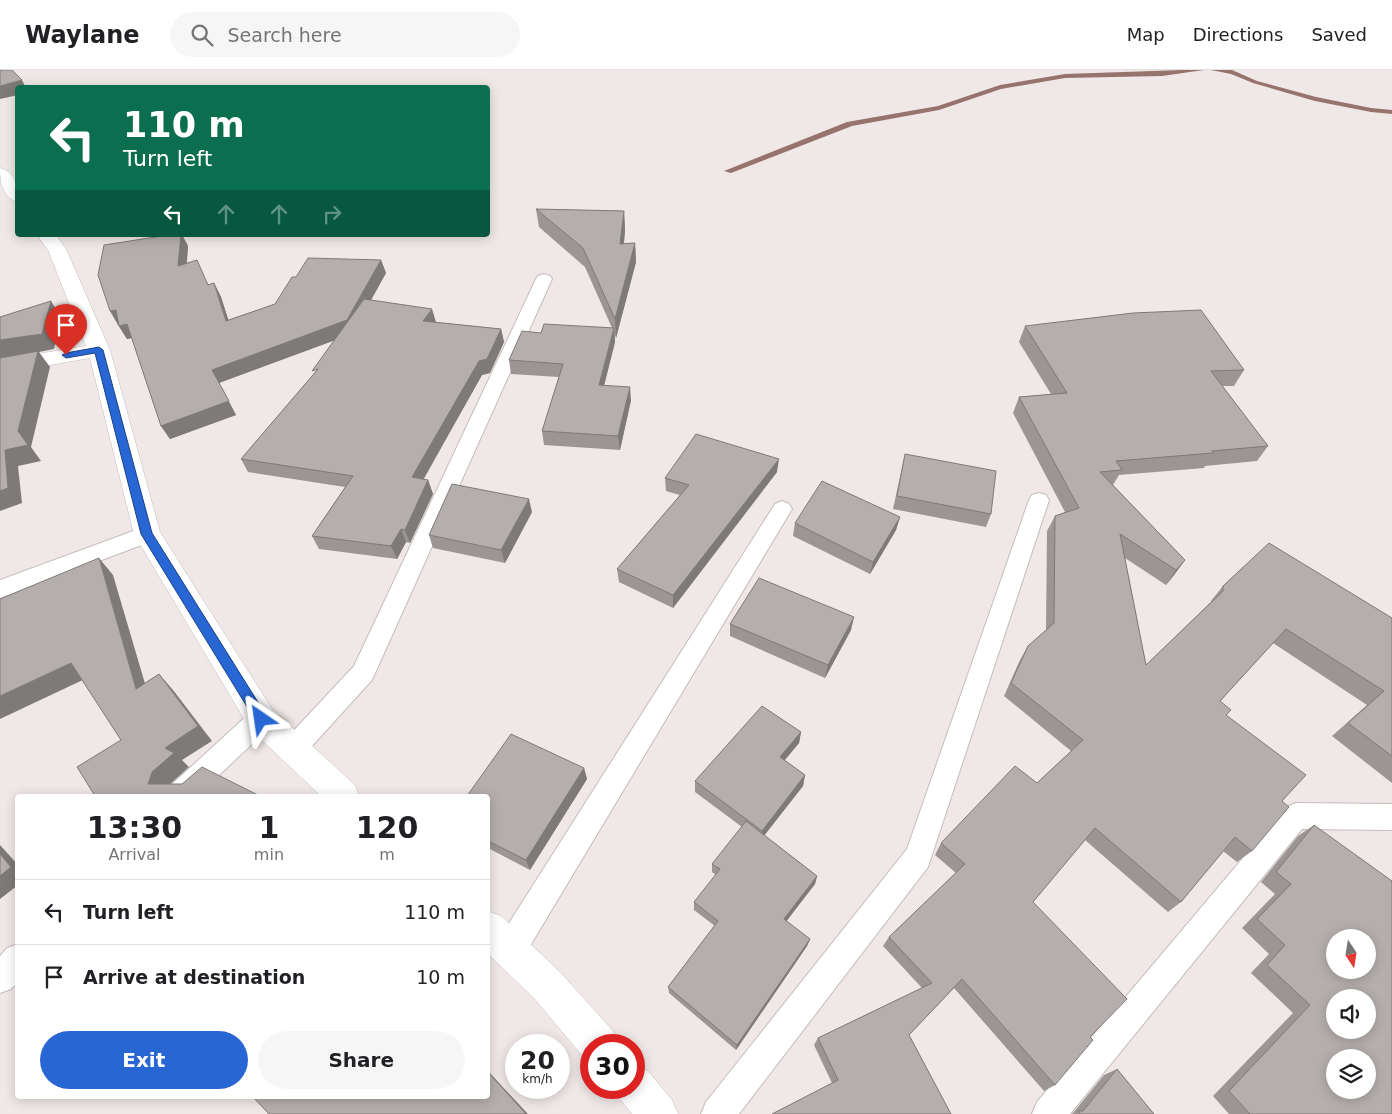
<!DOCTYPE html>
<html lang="en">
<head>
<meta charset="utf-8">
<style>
	body { margin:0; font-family:"DejaVu Sans",sans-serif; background:#f6f6f6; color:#202124; height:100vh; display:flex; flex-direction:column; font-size:19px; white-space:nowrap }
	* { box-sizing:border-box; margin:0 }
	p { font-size:16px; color:#757577 }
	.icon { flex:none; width:28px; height:28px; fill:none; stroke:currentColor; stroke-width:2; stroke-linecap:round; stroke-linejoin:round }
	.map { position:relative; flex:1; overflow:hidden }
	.panel { position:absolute; left:15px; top:724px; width:475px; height:305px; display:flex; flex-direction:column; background:#fff; border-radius:5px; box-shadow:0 2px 12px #0003 }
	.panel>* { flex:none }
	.guide { position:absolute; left:15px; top:15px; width:475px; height:152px; border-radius:5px; box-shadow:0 2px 12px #0003; background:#0b6e4f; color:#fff; overflow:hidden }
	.needle { width:32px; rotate:168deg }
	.controls { position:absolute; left:1326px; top:859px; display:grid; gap:10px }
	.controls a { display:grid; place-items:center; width:50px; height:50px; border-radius:50%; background:#fff; box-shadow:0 2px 12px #0003; font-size:25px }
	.speed { position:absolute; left:505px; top:964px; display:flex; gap:10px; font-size:25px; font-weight:700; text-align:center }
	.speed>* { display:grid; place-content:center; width:65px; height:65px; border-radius:50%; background:#fff; box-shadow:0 2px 12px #0003; line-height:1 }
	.speed small { font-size:12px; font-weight:400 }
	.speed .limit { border:8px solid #d22; background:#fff; color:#111 }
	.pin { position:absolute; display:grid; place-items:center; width:42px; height:42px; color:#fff; margin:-51px -21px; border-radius:50% 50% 50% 0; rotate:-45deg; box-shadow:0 0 5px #0007 }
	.pin .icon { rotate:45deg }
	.me { position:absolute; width:55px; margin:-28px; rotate:328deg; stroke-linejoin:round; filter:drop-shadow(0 0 4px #0008) }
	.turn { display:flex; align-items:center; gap:18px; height:105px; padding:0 25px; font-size:22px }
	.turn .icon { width:65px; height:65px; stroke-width:2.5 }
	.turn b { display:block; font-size:35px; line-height:42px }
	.lanes { display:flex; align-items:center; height:48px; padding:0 25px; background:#0003; justify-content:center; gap:25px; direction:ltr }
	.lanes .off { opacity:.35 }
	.eta { display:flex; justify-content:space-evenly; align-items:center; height:85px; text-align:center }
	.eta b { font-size:30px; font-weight:800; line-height:35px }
	.action { display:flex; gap:10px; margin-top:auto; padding:10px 25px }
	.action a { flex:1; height:58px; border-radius:30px; background:#2866d3; color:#fff; font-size:20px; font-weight:800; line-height:58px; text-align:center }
	.action a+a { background:#f6f6f6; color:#202124 }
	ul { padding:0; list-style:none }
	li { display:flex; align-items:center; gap:15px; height:65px; padding:0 25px; border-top:1px solid #e0e0e0 }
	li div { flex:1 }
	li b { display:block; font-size:19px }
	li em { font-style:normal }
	header { display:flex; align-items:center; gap:30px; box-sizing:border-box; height:70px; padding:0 25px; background:#fff; border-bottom:1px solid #e0e0e0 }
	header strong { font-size:24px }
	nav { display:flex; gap:28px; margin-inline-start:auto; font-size:18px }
	.search { width:350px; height:45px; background:#f6f6f6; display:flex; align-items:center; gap:12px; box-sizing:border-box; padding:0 18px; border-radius:28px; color:#757577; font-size:19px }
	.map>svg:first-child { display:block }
</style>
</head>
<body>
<header>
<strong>Waylane</strong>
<div class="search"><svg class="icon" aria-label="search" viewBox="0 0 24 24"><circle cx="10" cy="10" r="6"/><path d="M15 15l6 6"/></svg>Search here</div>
<nav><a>Map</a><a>Directions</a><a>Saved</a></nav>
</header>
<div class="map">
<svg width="1392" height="1044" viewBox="0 0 1392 1044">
	<rect width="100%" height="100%" fill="#efe8e7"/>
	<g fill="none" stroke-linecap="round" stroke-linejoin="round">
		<g fill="#97736d" fill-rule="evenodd">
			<polygon points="1182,0 1204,0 1162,6 1065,8 1001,19 939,40 852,56 731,103 724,101 847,52 938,36 1000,15 1065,4"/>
			<polygon points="1211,0 1232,0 1257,11 1316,27 1371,38 1392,40 1392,44 1371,42 1315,31 1253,13 1231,4"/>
		</g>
		<defs>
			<g id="lane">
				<polygon points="544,204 550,206 552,209 372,610 301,688 292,692 283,688 279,680 283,672 354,596 536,209 538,206"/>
				<polygon points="1039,423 1046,425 1049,430 928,797 739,1044 701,1044 706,1032 907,779 1029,430 1032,425"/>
				<polygon points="782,431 789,434 792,439 789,444 521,891 510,895 499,891 495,880 499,869 775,434"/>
				<polygon points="147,456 155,458 158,464 155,470 0,528 0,510"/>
				<polygon points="261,638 270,641 274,649 270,657 197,726 165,726 169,717 252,641"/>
				<polygon points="1296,733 1392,734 1392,760 1302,759 1070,1044 1032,1044 1037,1032 1286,737"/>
				<polygon points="18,874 18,912 11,919 0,923 0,886 7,878"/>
			</g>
			<g id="street">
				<path d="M0,98C16,102 18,118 18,132C2,128 0,111 0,98Z"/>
				<polygon points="37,165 56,165 66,179 110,280 160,462 272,639 355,715 359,726 321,726 250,659 134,464 90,288 0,304 0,290 86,276 48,180"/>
				<polygon points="488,841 501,846 560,902 613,961 618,975 591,975 591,991 585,989 534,928 488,884"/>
				<polygon points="634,995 648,1001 672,1030 678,1044 632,1044 620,1029 615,1018 634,1018"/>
			</g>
		</defs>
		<use href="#lane" stroke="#c3bdbc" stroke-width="2"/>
		<use href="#street" stroke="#c3bdbc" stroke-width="1"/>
		<use href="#lane" fill="#fff" fill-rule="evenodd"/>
		<use href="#street" fill="#fff" fill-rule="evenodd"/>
	</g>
	<g fill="#9b9694">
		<polygon points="536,139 624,141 625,160 624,174 635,173 636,192 616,268 615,265 615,272 604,315 631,330 620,380 544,375 542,361 559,307 511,304 509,290 541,263 612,258 585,197 539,157"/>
		<polygon points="168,165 182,165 188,176 187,193 209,215 214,213 221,227 228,250 275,234 296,207 381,190 386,203 371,230 436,252 501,259 504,272 490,303 482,305 423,409 428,410 433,424 410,473 406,472 397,489 319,479 312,466 345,417 248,402 241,389 314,304 334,270 219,313 236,345 170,369 161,356 132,268 127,269 118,255"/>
		<polygon points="1025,256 1244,300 1234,316 1222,316 1268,376 1257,391 1205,396 1204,398 1119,405 1113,415 1185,490 1174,505 1166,515 1125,488 1146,595 1211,532 1211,531 1223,516 1392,548 1392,713 1332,666 1367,635 1273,573 1220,631 1226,645 1282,731 1252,781 1237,792 1223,781 1181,832 1168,842 1085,770 1033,832 1090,967 1055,1015 1044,1021 954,918 909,965 951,1044 832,1013 814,975 818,968 922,918 883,876 889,867 956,803 935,785 941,773 1037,713 1071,681 1004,626 1020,590 1028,576 1046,560 1047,461 1055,446 1065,442 1013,343 1019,327 1051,324 1019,272"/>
		<polygon points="905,384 991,444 986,457 893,439"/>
		<polygon points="777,402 673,538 619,512 617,499 680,425 666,421 665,408"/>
		<polygon points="532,442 505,493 433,478 429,465"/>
		<polygon points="900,447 896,460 870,504 793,466 795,453"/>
		<polygon points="730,554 851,560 825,608 730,566"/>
		<polygon points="801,662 799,673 785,690 805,705 803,716 764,765 817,806 815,814 786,851 810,869 807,876 736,980 669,923 668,917 715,856 694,840 694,832 716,805 712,802 712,794 742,757 695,722 695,711"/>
		<polygon points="584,698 587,709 530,800 488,778 488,726"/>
		<polygon points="1314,755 1392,1044 1229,1044 1213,1026 1293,943 1251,903 1269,884 1242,858 1275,824 1261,812 1298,766"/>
		<polygon points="1117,999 1154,1044 1071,1044 1073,1043 1104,1005"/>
	</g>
	<g fill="#7e7a78">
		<polygon points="22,10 26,18 18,18 18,25 0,29 0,16"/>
		<polygon points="624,141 625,160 622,193 620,174"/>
		<polygon points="181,165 182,165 188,176 185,209 178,196"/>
		<polygon points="635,173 636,192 616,268 615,249"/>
		<polygon points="381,190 386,203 352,264 219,313 236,345 170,369 161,356 212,300"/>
		<polygon points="214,213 221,227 233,264 226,251"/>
		<polygon points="51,231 61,247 54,279 39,282 50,297 31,377 41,391 18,396 22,433 0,441 0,421 5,380 18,361 0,288 0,270"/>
		<polygon points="432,239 436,252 423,251"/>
		<polygon points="116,240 124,253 118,255 110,241"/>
		<polygon points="127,254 135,267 127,269 119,256"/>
		<polygon points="614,258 615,272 601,328 599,315"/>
		<polygon points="501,259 504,272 490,303 482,305 417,421 412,407 479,291"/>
		<polygon points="630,317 631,330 620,380 618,366"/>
		<polygon points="779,389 777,402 673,538 673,525"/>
		<polygon points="428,410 433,424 410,473 405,460"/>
		<polygon points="529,429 532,442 505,493 501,480"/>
		<polygon points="900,447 896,460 870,504 873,492"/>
		<polygon points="401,459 406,472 397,489 391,476"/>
		<polygon points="99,488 113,505 151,634 136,619"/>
		<polygon points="1185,490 1174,505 1166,515 1176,500"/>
		<polygon points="854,547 851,560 825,608 828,595"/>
		<polygon points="71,593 87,608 0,649 0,626"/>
		<polygon points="159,604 173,620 212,671 182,690 189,697 168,716 148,714 152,702 165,678"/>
		<polygon points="801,662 799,673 778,698 780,687"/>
		<polygon points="584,698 587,709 530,800 526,790"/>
		<polygon points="805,705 803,716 760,771 762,761"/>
		<polygon points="0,775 18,795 18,815 0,829"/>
		<polygon points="817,806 815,814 782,857 784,849"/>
		<polygon points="810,869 807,876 736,980 737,975"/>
		<polygon points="488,1001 528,1044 526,1044 488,1002"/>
	</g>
	<g fill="#b4aeac" stroke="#7e7a78" fill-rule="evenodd">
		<polygon points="0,0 12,0 22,10 0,16"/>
		<polygon points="536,139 624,141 620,174 635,173 615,249 583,178"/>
		<polygon points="168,165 181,165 178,196 197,190 208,215 214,213 226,251 275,234 292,207 296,207 308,188 381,190 347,250 212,300 229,331 161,356 127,254 119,256 116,240 110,241 98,205 104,175"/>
		<polygon points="364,229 432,239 423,251 501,259 487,289 479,291 412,407 428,410 405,460 401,459 391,476 312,466 353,406 241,389 318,299 312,301"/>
		<polygon points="51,231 42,264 0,270 0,247"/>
		<polygon points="1201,240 1244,300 1211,301 1268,376 1212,381 1213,383 1116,391 1122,400 1100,402 1185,490 1176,500 1120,464 1146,595 1223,521 1223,516 1269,473 1392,548 1392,686 1348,653 1384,621 1286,559 1220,631 1231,640 1226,645 1306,705 1282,731 1289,737 1252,781 1235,767 1181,832 1095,758 1033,832 1127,929 1090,967 1093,970 1055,1015 962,909 909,965 951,1044 772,1044 838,1010 818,968 932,913 889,867 965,794 941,773 1015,696 1037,713 1083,670 1011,613 1028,576 1054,553 1055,446 1079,438 1019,327 1067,323 1025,256 1133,243"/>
		<polygon points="544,254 614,258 599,315 630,317 618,366 542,361 563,294 509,290 522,261 541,263"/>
		<polygon points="38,281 18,361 28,375 5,380 8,418 0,421 0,288"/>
		<polygon points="696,364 779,389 673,525 617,499 689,415 665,408"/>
		<polygon points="905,384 996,401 991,444 897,426"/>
		<polygon points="822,411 900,447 873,492 795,453"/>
		<polygon points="452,414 529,429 501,480 429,465"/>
		<polygon points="99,488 136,619 159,604 198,656 165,678 174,683 152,702 148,714 182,714 202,697 260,726 95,726 77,697 121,670 71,593 0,626 0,529"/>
		<polygon points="759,508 854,547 828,595 730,554"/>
		<polygon points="762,636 801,662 780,687 805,705 762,761 695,711"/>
		<polygon points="511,664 584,698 526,790 488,771 488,726 467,726"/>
		<polygon points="746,751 817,806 784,849 810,869 737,975 668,917 718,851 694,832 720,799 712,794"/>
		<path d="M1314,755L1392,811V1044H1250L1229,1021L1310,935L1267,895L1285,875L1257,849L1291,814L1276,802ZM1335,868H1368V900H1335ZM1335,928H1368V960H1335ZM1335,988H1368V1020H1335Z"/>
		<polygon points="0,784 11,797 0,806"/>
		<polygon points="1117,999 1154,1044 1080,1044 1078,1041 1083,1041"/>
		<polygon points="488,1002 526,1044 269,1044 252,1026 488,1026"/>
	</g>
	<polygon fill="#2866d3" stroke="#1a4289" points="99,277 103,280 152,463 266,645 267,649 266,653 261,654 257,653 141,464 95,283 66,288 62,285 66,283"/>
</svg>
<div class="controls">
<a><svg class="needle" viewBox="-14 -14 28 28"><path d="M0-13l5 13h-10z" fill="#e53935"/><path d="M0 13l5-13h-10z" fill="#757577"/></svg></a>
<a><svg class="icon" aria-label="sound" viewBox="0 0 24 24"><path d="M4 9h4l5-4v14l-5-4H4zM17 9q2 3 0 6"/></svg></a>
<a><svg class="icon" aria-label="layers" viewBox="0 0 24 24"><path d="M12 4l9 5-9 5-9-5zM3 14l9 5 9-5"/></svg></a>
</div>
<div class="speed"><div>20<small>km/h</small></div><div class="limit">30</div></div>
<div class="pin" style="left:66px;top:285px;background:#d93025"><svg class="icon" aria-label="arrive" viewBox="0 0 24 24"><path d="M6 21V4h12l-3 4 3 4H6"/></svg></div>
<svg class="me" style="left:261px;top:649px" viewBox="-20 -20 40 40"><path d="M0-17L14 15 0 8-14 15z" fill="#2866d3" stroke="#fff" stroke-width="4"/></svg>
<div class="guide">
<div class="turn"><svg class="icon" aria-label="left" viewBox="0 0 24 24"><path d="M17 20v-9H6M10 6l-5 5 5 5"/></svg><div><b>110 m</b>Turn left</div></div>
<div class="lanes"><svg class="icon" aria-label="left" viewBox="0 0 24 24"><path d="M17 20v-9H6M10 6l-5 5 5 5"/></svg><svg class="icon off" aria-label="ahead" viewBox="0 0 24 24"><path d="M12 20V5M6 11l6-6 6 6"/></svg><svg class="icon off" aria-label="ahead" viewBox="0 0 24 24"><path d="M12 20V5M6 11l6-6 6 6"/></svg><svg class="icon off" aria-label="right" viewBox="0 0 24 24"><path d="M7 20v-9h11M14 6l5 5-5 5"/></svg></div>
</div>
<section class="panel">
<div class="eta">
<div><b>13:30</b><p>Arrival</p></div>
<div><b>1</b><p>min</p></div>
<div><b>120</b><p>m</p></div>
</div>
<ul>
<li><svg class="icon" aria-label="left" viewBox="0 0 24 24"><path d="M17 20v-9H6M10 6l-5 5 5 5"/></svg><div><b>Turn left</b></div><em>110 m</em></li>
<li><svg class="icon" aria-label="arrive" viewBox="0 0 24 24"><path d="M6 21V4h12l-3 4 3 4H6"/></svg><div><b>Arrive at destination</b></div><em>10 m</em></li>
</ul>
<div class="action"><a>Exit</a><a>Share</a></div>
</section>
</div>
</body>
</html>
